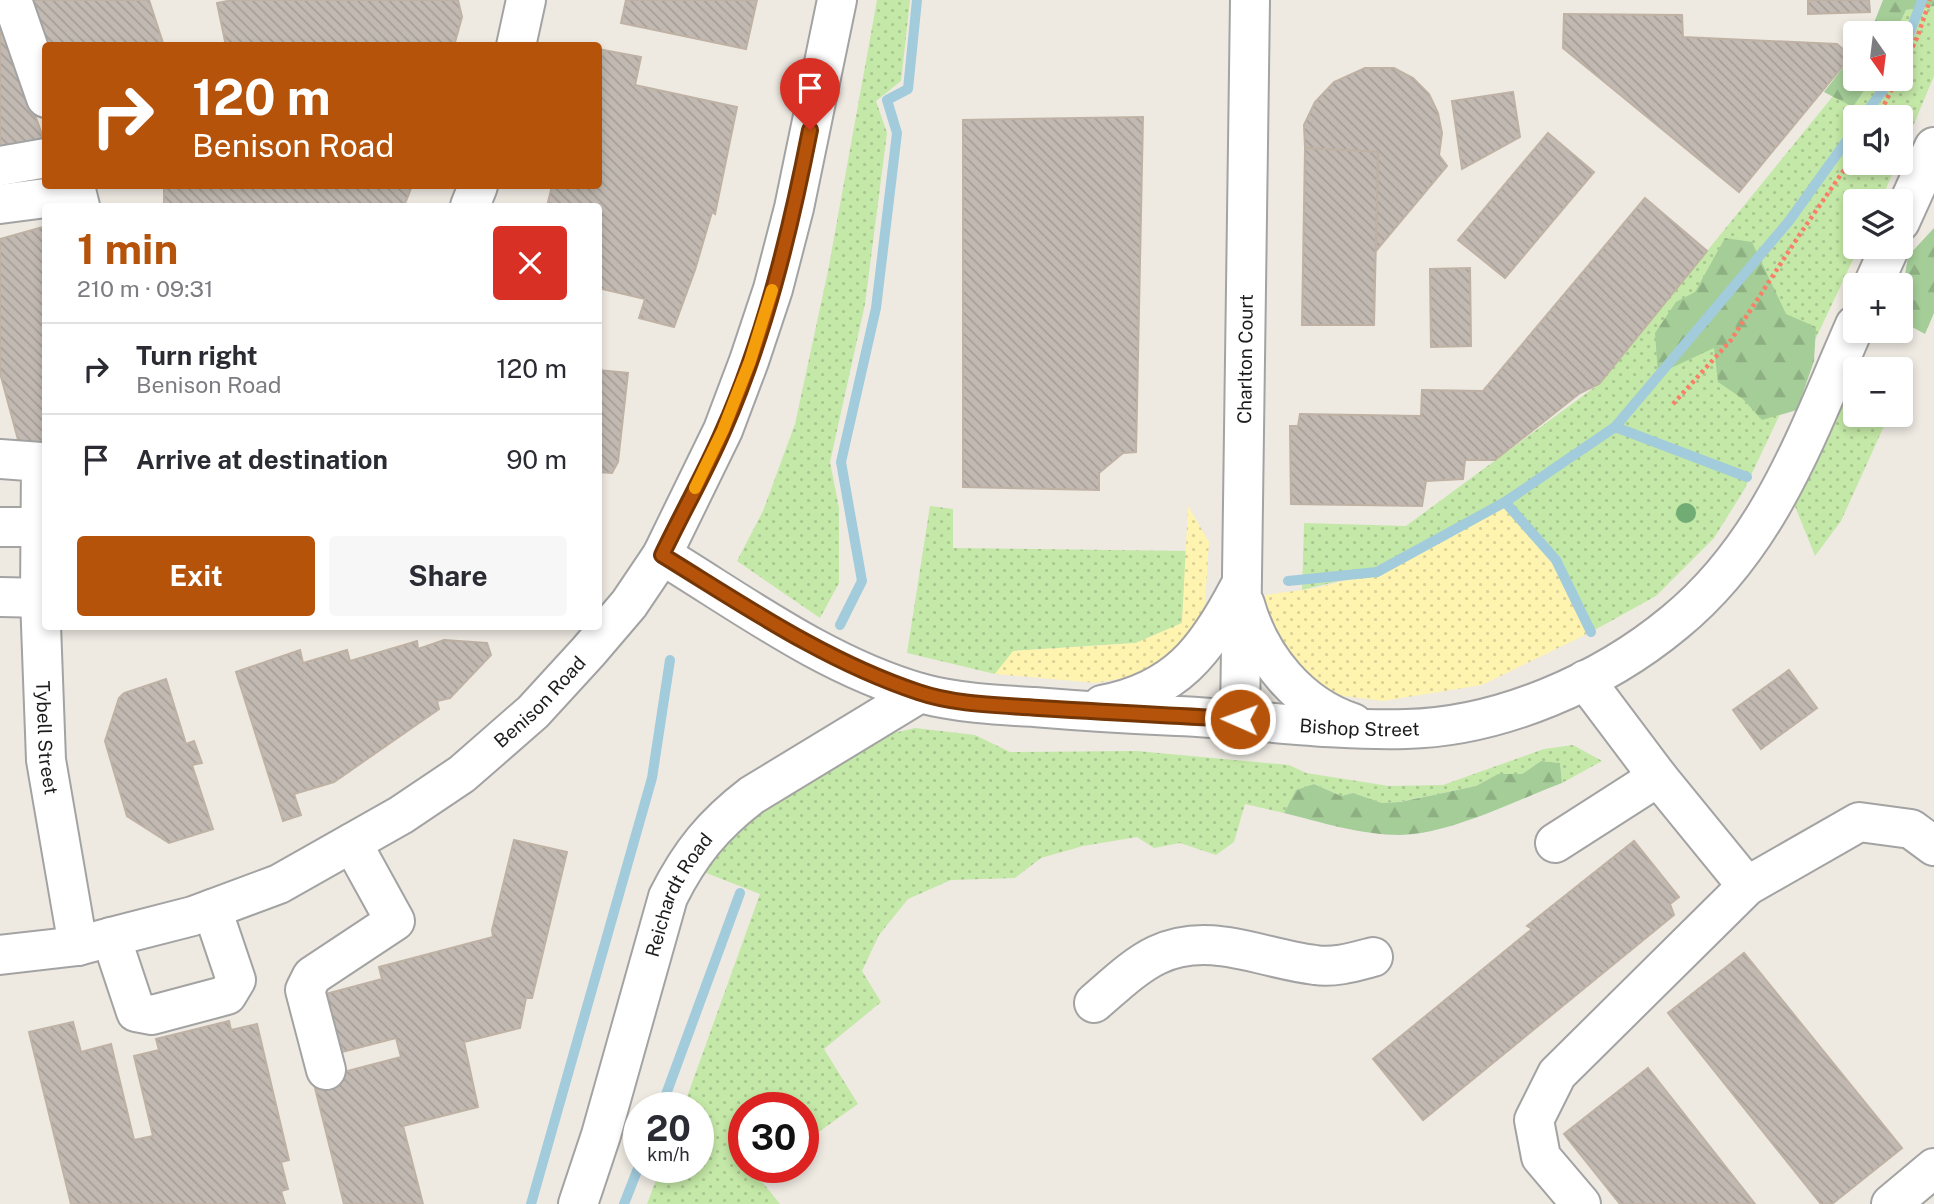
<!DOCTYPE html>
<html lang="en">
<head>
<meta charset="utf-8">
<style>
	body { margin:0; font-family:"Public Sans",sans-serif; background:#f7f7f7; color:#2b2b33; height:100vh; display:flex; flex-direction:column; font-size:26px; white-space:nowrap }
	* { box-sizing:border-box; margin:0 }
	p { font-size:23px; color:#7c7c81 }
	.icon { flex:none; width:38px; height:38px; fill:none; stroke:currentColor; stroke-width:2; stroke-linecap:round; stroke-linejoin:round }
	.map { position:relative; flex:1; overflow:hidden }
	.panel { position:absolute; left:42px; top:203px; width:560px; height:427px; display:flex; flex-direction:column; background:#fff; border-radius:7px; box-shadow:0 4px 10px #0003 }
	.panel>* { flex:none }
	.banner { position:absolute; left:42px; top:42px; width:560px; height:147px; border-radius:7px; box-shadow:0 4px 10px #0003; background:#b45309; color:#fff; overflow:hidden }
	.needle { width:46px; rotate:166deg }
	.tools { position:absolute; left:1843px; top:21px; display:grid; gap:14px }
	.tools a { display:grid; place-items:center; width:70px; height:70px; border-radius:7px; background:#fff; box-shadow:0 4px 10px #0003; font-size:35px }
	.speed { position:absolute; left:623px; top:1092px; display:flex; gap:14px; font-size:35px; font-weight:700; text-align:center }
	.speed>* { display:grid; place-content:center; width:91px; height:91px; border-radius:50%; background:#fff; box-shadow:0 4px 10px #0003; line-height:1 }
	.speed small { font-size:18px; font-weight:400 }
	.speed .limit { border:10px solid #d22; background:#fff; color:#111 }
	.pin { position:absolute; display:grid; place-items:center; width:60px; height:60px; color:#fff; margin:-72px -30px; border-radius:50% 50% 50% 0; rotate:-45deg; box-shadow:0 0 7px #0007 }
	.pin .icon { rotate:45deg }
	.me { position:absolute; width:77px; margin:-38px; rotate:272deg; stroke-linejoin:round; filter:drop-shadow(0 0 5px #0008) }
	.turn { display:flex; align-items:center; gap:24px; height:147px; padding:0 35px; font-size:32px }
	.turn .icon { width:91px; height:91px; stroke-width:2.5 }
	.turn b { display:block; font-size:49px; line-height:60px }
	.round { display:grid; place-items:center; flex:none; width:74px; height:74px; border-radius:7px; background:#f7f7f7 }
	.summary { display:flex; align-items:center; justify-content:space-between; height:119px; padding:0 35px }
	h1 { font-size:42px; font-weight:700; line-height:52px; color:#b45309 }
	.button { display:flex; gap:14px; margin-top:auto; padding:14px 35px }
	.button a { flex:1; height:80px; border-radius:7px; background:#b45309; color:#fff; font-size:28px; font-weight:700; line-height:80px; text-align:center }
	.button a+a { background:#f7f7f7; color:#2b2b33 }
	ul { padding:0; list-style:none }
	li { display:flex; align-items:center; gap:21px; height:91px; padding:0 35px; border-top:2px solid #e1e1e2 }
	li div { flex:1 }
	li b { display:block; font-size:26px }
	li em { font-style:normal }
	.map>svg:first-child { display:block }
</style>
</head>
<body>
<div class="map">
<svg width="1934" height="1204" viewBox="0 0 1934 1204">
	<defs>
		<pattern id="grass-dots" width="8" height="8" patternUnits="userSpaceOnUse" patternTransform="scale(1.75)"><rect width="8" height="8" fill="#c4e8a7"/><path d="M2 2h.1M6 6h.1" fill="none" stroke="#a8c68f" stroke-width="1.8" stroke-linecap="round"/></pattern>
		<pattern id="forest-firs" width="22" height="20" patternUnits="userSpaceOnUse" patternTransform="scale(1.75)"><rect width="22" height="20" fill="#a4cd97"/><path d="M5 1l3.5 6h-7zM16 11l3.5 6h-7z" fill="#8daf82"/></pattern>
		<pattern id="sand-dots" width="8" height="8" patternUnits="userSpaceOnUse" patternTransform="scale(1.75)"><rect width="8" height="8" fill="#fef3af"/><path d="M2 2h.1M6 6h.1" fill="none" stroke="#d9d096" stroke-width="1.8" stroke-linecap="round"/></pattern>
		<pattern id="building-back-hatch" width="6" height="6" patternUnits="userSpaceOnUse" patternTransform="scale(1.75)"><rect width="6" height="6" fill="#c2bab2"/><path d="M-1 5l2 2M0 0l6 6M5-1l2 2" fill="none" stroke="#a69f98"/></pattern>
	</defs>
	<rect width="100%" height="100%" fill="#eeeae2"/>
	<g fill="url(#grass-dots)">
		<polygon points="877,0 910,0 901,81 876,101 887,133 865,304 830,462 839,508 839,583 820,618 737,561 763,511 795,424 828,271"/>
		<polygon points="1934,6 1934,76 1901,155 1900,117 1855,117 1855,163 1897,163 1882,198 1881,201 1855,201 1855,247 1859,247 1744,490 1714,538 1656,596 1591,632 1556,560 1505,502 1377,572 1302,590 1304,523 1406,526 1599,384 1833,96 1853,107 1872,79 1900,79 1900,33 1895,33 1906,10"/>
		<polygon points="1857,365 1867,369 1855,369 1855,415 1889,415 1841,521 1815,556 1795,506"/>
		<polygon points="930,506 953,509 953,548 1187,551 1182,623 1136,643 1014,651 995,674 907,653"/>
		<polygon points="915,728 975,735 1010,752 1137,751 1289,765 1306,773 1389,786 1443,785 1544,749 1573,745 1602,761 1562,783 1560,763 1541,761 1522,774 1498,774 1476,786 1399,802 1382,803 1353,793 1341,796 1314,784 1296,790 1284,813 1245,804 1234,842 1216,855 1180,843 1154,848 1137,837 1083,846 1041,858 1015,878 951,880 908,899 879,935 862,971 881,1002 824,1049 858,1104 803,1143 803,1108 744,1108 744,1167 773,1167 759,1178 780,1204 647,1204 661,1167 698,1167 698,1108 683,1108 760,894 696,869 738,827 872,738"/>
	</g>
	<g fill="url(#forest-firs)">
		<polygon points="1883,0 1934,0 1934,6 1906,10 1895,33 1870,33"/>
		<polygon points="1855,52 1855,79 1872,79 1853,107 1824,92"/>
		<polygon points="1934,228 1934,313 1925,334 1901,321 1901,301 1908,256"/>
		<polygon points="1725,238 1752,242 1786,314 1816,327 1814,361 1797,410 1762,420 1743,399 1718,382 1714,348 1658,374 1655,333 1676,302 1695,292"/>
		<path d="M1541,761L1560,763L1562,783C1514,801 1451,834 1400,835C1362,835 1320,822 1284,813L1296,790L1314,784L1341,796L1353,793L1382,803L1400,802L1476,786L1498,774H1522Z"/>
	</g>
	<g fill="url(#sand-dots)">
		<polygon points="1505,502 1556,560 1591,632 1482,685 1383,701 1321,693 1267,630 1265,595 1317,588 1377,572"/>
		<polygon points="1188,506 1209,542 1205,604 1192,634 1176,655 1140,675 1096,683 995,674 1013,651 1136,643 1182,623"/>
	</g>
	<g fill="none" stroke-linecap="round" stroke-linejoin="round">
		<g stroke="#a2cbdc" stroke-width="10">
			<polyline points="1900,59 1922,0"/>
			<polyline points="1863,117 1891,79"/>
			<polyline points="1615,427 1747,477"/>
			<polyline points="1505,502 1556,560 1591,632"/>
			<polyline points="1288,581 1377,572 1505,502 1615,427 1789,221 1855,129"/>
			<polyline points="840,625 862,581 841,462 876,308 897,133 887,100 908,89 917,0"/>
			<polyline points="661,1108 740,893"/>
			<polyline points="531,1204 652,778 670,660"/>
			<polyline points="624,1204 639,1166"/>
		</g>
	</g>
	<g fill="url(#building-back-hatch)" stroke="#bfb2a5" stroke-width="2">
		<polygon points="29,0 149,0 164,46 46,46"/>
		<polygon points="233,0 458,0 462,17 454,46 226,46 217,3"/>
		<polygon points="626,0 757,0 746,49 621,23"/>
		<polygon points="1808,0 1869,0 1870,12 1808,14"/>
		<polygon points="1564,14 1682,15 1683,37 1837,44 1851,56 1739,192 1563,48"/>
		<polygon points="0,15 46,146 0,152"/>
		<polygon points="598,49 641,57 635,85 737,107 715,214 712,212 695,270 674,327 639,318 645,299 598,288 598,206 547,206 552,186 598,186"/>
		<polygon points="1365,68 1394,68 1413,78 1429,94 1438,113 1442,133 1439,155 1447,166 1376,251 1378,152 1305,148 1304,125 1315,102 1334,82"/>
		<polygon points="1513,92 1520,137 1462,169 1452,101"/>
		<polygon points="1143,117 1136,452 1123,453 1099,473 1099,490 963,487 963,120"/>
		<polygon points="1548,133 1594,172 1505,278 1458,240"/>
		<polygon points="1305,148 1378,152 1374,325 1302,325"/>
		<polygon points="164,186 412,186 404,206 164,206"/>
		<polygon points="1645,198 1707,251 1599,384 1580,393 1495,460 1465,460 1463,479 1426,481 1422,506 1291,504 1290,426 1298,426 1300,414 1421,416 1422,390 1483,391"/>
		<polygon points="46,226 46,440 20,447 0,373 0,239"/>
		<polygon points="1470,268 1471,346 1431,347 1430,269"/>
		<polygon points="598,370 628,373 618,462 612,473 598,472"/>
		<polygon points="444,640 487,643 491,655 450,698 437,701 439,709 334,782 294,794 301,815 283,821 236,672 300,650 303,663 347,650 350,661 417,641 418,649"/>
		<polygon points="1789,670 1817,708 1761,749 1733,710"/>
		<polygon points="166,679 186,744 194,741 202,763 192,765 213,829 169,843 127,816 105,741 119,698 124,693"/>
		<polygon points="514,840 567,852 532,998 526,998 520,1028 464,1042 478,1107 403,1126 423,1204 344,1204 313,1080 401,1057 396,1038 338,1053 322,995 382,979 379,967 493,937 492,930"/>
		<polygon points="1634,841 1679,897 1670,904 1674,915 1423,1120 1373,1059 1532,929 1527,926"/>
		<polygon points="1744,953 1902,1148 1832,1204 1821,1204 1668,1013"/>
		<polygon points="229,1021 231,1030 257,1024 289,1160 281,1162 288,1189 281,1191 285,1204 71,1204 29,1032 73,1022 81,1052 111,1044 134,1140 153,1136 134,1056 159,1050 156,1039"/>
		<polygon points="1648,1068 1755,1204 1620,1204 1564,1134"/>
	</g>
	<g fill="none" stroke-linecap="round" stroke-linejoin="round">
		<defs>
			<g id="minor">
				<polyline points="12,0 46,98"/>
				<polyline points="516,46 526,0"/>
				<polyline points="0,166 46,158"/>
				<polyline points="0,204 77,194 80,206"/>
				<polyline points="470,206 478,186"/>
				<polyline points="1900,222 1934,147"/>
				<polyline points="1873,285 1890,247"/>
				<path id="s1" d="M0,459L41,462L40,598L46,760L78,946"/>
				<polyline points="0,527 46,527"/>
				<path id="s2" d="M662,555C744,605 826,666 920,693C957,703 997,705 1034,707C1082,711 1129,714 1177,716C1254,719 1329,731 1406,729C1500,727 1603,682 1675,622C1770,544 1807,434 1855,325"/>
				<polyline points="0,597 46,598"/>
				<path d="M1245,604C1260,658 1300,706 1353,723"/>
				<polyline points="1585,680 1658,777 1747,886"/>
				<path d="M1102,705C1176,691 1206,651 1239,588"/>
				<path id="s3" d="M1240,719L1250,0"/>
				<polyline points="1555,843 1658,777"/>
				<polyline points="111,937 136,1012 152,1015 227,995 236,980 212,909"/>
				<path id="s4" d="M0,955L78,946L111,937L193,916L279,884L401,815L462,774L533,712L588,652L629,604L662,555L723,430L749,361L773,289L794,208L837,0"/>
				<path d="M1094,1003C1113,987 1134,966 1157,955C1210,930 1262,959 1315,965C1334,968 1354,962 1373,957"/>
				<polyline points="326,1070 305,990 312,976 395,921 352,843"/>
				<path id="s5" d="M578,1204L601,1135L668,897C690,853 713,825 752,795L920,693"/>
				<polyline points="1581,1204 1541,1157 1534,1120 1557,1074 1747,886 1859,822 1911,829 1934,846"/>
				<polyline points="1891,1204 1934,1168"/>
			</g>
		</defs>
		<use href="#minor" stroke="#a3a3a3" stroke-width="42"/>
		<g stroke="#f97f68" stroke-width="4.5" stroke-dasharray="3.5 3.5" stroke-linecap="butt">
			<polyline points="1900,72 1917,38 1930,0"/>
			<polyline points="1878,117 1897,79"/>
			<polyline points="1673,404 1731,340 1800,234 1855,154"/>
		</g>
		<use href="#minor" stroke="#fff" stroke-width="38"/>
	</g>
	<circle fill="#72ac75" cx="1686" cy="513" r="10"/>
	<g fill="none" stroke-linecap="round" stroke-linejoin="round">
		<defs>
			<path id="route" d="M810,130C790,232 765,336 723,431C705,473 682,513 662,555C745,606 825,661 918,692C956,705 999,705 1039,708C1106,712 1173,716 1240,719"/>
		</defs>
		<use href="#route" stroke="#753606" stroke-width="18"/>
		<use href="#route" stroke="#b45309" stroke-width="12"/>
		<polyline stroke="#f59e0b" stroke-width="12" points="695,488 723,430 750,361 772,290"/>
	</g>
	<g text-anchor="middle" stroke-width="5" stroke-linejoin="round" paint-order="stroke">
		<g font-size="19" fill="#1c1c1c" stroke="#fff">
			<text dy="7" stroke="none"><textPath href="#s3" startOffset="360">Charlton Court</textPath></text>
			<text dy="7" stroke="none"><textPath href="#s4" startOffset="609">Benison Road</textPath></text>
			<text dy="7" stroke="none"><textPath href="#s2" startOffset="735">Bishop Street</textPath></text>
			<text dy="7" stroke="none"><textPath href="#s1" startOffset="317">Tybell Street</textPath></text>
			<text dy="7" stroke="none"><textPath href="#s5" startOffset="326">Reichardt Road</textPath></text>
		</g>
	</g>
</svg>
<div class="tools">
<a><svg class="needle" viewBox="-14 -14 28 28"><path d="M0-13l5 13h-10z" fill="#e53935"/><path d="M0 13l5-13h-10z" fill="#7c7c81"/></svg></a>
<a><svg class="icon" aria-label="sound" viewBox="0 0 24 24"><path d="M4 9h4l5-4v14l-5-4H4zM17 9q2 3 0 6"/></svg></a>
<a><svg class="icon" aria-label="layers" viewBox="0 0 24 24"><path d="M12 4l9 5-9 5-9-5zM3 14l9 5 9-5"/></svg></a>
<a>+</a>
<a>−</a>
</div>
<div class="speed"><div>20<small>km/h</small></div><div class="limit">30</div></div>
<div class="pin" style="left:810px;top:130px;background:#d93025"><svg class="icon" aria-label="arrive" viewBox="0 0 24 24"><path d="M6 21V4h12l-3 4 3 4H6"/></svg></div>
<svg class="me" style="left:1240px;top:719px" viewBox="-20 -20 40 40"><circle r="17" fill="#b45309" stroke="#fff" stroke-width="3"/><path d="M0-11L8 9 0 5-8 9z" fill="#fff"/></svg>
<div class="banner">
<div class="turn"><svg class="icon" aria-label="right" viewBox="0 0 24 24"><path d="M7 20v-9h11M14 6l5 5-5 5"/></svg><div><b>120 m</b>Benison Road</div></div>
</div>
<section class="panel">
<div class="summary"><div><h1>1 min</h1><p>210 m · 09:31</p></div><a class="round" style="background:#d93025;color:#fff"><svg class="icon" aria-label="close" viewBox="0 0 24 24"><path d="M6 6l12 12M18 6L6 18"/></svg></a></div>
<ul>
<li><svg class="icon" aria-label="right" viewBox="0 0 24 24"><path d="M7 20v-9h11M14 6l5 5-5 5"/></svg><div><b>Turn right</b><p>Benison Road</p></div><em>120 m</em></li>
<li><svg class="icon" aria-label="arrive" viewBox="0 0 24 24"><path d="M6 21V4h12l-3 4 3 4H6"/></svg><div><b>Arrive at destination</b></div><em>90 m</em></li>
</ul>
<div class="button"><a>Exit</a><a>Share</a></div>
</section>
</div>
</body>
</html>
